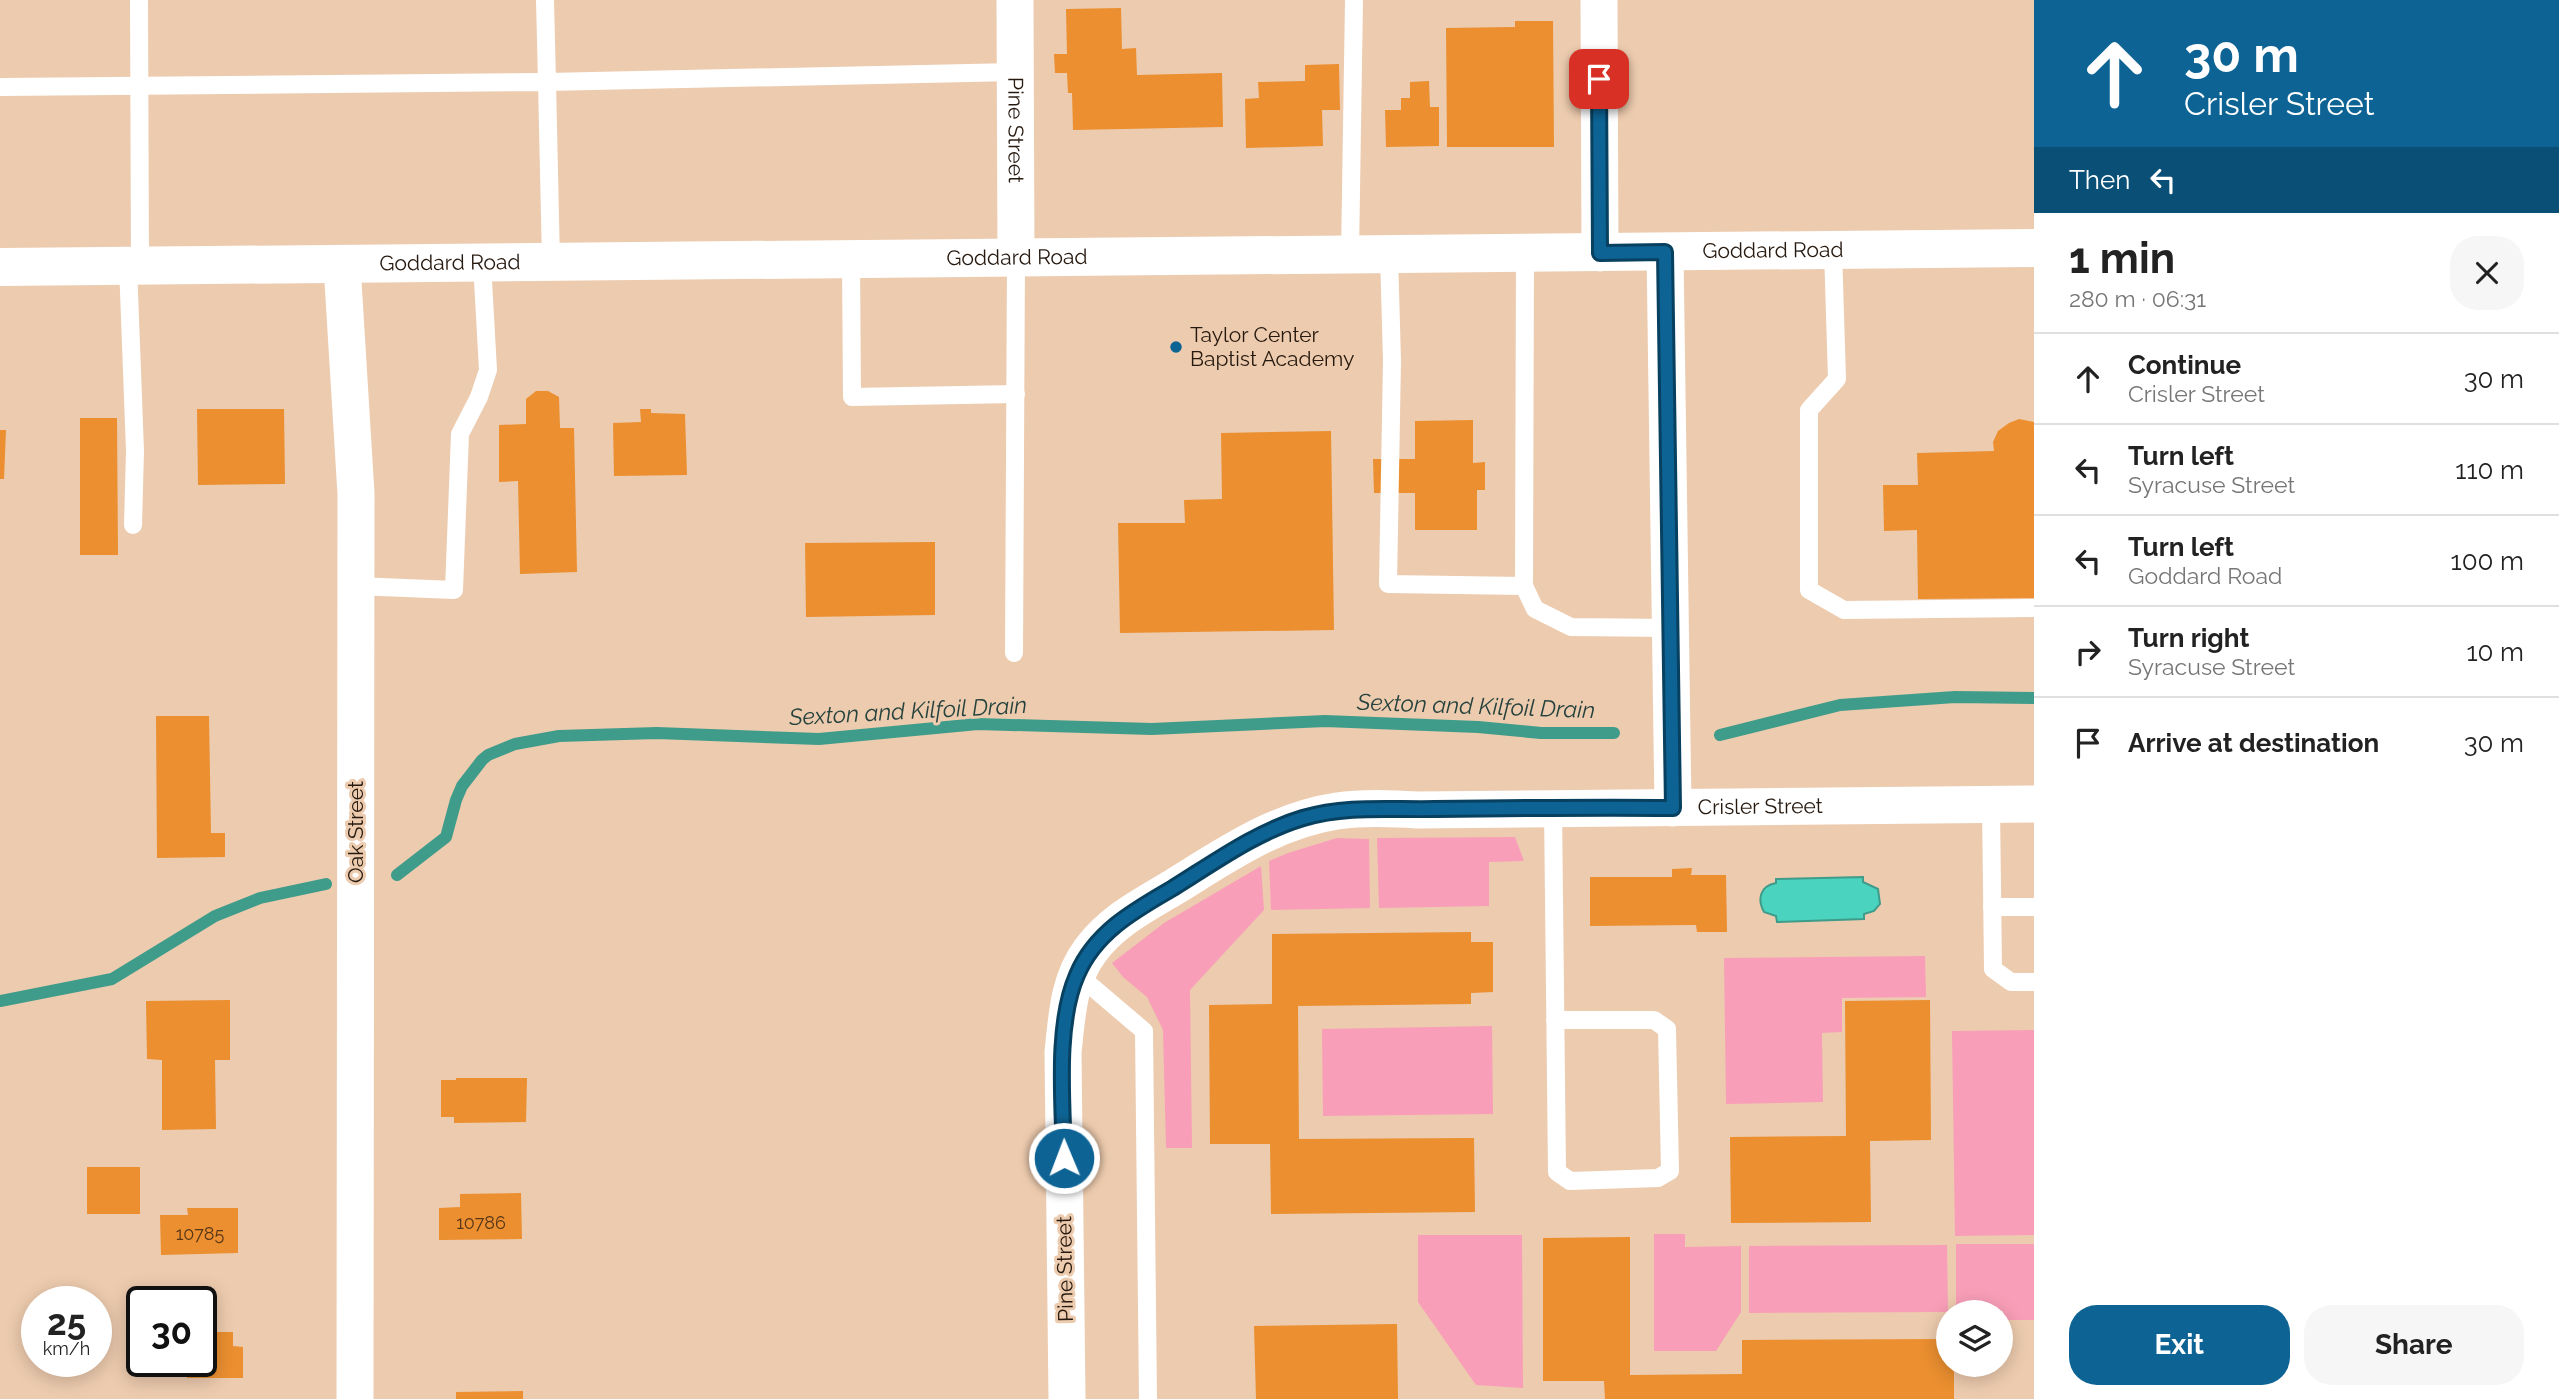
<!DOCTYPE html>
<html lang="en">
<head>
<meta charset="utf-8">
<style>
	body { margin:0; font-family:Raleway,sans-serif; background:#f6f6f6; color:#222; height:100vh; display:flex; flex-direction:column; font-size:26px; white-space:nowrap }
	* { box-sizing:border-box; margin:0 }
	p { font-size:23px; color:#767676 }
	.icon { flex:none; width:38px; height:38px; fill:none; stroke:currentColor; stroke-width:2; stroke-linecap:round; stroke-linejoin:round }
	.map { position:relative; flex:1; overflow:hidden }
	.details { display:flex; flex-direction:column; background:#fff; width:525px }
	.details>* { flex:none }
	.banner { background:#0d6394; color:#fff; overflow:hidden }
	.tools { position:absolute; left:1936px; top:1300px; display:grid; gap:14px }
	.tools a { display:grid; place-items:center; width:77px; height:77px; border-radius:50%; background:#fff; box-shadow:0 4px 18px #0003; font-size:35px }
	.speed { position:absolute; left:21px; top:1286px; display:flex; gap:14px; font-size:35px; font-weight:700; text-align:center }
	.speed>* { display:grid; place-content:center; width:91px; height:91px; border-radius:50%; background:#fff; box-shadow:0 4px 18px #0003; line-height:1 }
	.speed small { font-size:18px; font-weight:400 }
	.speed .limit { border:4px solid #111; border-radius:10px; background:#fff; color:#111 }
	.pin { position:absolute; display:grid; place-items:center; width:60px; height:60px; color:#fff; margin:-30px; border-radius:14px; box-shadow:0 4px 10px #0006 }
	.me { position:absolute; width:77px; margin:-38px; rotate:359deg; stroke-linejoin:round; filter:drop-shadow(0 0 5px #0008) }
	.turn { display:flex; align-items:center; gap:24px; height:147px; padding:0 35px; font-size:32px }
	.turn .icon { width:91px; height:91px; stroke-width:2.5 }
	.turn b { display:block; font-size:49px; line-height:60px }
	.then { display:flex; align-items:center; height:66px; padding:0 35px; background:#0003; gap:14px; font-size:26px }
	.round { display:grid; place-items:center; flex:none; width:74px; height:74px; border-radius:28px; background:#f6f6f6 }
	.overview { display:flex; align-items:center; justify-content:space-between; height:119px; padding:0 35px }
	h1 { font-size:42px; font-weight:700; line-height:52px }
	.primary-button { display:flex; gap:14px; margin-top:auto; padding:14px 35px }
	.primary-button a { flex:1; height:80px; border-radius:28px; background:#0d6394; color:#fff; font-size:28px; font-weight:700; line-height:80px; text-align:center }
	.primary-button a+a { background:#f6f6f6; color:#222 }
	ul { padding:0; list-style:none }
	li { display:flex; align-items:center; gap:21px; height:91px; padding:0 35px; border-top:2px solid #e0e0e0 }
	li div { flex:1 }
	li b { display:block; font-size:26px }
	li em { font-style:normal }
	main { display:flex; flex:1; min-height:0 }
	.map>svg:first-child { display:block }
</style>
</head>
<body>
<main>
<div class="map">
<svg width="2034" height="1399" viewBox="0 0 2034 1399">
	<rect width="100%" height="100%" fill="#edcbae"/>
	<g fill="#f99eb8">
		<polygon points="1515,837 1524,861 1489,862 1489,906 1379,908 1377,838"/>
		<polygon points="1337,838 1369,839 1370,908 1271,910 1269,861 1288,853"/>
		<polygon points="1261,866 1264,910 1190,990 1192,1148 1166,1148 1163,1030 1147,997 1123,977 1112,963 1164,923"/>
		<polygon points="1925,956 1926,997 1842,998 1842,1032 1822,1033 1823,1102 1726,1104 1724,958"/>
		<polygon points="1492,1026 1493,1114 1323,1116 1322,1029"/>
		<polygon points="2034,1030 2034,1235 1955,1236 1952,1031"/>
		<polygon points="1654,1234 1685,1234 1685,1247 1741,1246 1741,1312 1716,1351 1654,1351"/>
		<polygon points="1418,1235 1522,1235 1523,1388 1476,1385 1418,1302"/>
		<polygon points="1956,1244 2034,1244 2034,1320 2004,1320 2003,1311 1959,1311 1956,1307"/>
		<polygon points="1947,1245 1948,1312 1749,1313 1749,1246"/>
	</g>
	<path fill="#4ad4bf" stroke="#3f9c8a" stroke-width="2" d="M1863,877V882L1878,889L1880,904L1874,911L1864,914V919L1777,922L1776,916L1764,912C1757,899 1760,886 1776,883V879Z"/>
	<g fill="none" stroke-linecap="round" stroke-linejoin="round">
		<g stroke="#3f9c8a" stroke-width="12">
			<polyline points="1720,735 1840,705 1955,697 2034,698"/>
			<polyline points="397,875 446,837 456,800 462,786 482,760 488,755 515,744 559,736 657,733 819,739 978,724 1152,729 1325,721 1478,727 1541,733 1614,733"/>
			<polyline points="0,1001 112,979 215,916 260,898 326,884"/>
		</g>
	</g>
	<g fill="#eb8f30">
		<polygon points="1121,8 1122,49 1136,48 1137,75 1222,73 1223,127 1073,130 1072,93 1068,93 1067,73 1055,73 1054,54 1067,54 1066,9"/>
		<polygon points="1515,21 1553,21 1554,147 1447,147 1446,28 1515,27"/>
		<polygon points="1339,64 1340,110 1322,110 1323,146 1246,148 1245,99 1259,98 1258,82 1305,81 1305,65"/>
		<polygon points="1429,81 1430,107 1439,107 1439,146 1386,147 1385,110 1401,110 1401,98 1410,98 1410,82"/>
		<polygon points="536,391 548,391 559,397 560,428 574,428 577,572 520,574 518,481 499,482 499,425 526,424 526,399"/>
		<polygon points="197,409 284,409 285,484 198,485"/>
		<polygon points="640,409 651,409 651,413 685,414 687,475 614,476 613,423 641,422"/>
		<polygon points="80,418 117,418 118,555 80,555"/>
		<polygon points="2019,419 2034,422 2034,598 1918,599 1917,530 1884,531 1883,485 1918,485 1917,453 1994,451 1993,442 1998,431 2009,423"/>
		<polygon points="1473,420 1473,463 1485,462 1485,490 1477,490 1477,530 1415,530 1415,493 1374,493 1373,459 1415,459 1415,421"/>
		<polygon points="0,430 6,430 4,479 0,479"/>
		<polygon points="1331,431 1334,630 1120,633 1118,523 1185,523 1184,500 1222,499 1221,433"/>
		<polygon points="935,542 935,615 806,617 805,543"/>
		<polygon points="156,716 209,716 211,833 225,833 225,857 157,858"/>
		<polygon points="1692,868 1691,875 1726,875 1727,932 1697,932 1696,925 1590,926 1590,877 1672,877 1672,869"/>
		<polygon points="1471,932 1471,942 1493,942 1493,992 1471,993 1471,1004 1298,1006 1299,1139 1474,1138 1475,1212 1271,1214 1270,1144 1210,1144 1209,1005 1272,1004 1272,934"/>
		<polygon points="230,1000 230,1060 215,1060 216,1129 162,1130 162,1060 147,1059 146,1001"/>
		<polygon points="1930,1000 1931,1140 1870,1141 1871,1222 1731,1223 1730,1137 1846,1136 1845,1001"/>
		<polygon points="456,1078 527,1078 526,1122 454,1123 454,1117 441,1117 441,1080 456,1080"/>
		<rect x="87" y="1167" width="53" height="47"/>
		<polygon points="521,1193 522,1239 439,1240 439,1208 460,1207 460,1194"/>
		<polygon points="187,1208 238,1208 238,1253 161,1255 160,1215 188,1215"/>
		<polygon points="1630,1237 1630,1375 1742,1374 1742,1340 1948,1339 1948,1365 1954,1365 1954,1399 1605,1399 1604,1381 1543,1381 1543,1238"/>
		<polygon points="1397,1324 1398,1399 1256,1399 1254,1326"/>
		<polygon points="201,1332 233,1332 233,1346 243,1347 243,1378 187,1378 187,1362 201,1362"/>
		<polygon points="523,1391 523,1399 456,1399 456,1392"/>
	</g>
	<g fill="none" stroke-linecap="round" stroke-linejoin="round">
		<g stroke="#fff" stroke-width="18">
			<polyline points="139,0 140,266"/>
			<polyline points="545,0 547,82 1015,72"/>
			<polyline points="0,87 547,82 551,262"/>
			<polyline points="1833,250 1837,379 1809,410 1809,590 1844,610 2034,608"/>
			<polyline points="1525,253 1524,586 1535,609 1571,627 1670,628"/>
			<polyline points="1350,255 1354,0"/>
			<polyline points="1389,255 1392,361 1388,584 1524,586"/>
			<polyline points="851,259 852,397 1016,394"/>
			<polyline points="128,265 135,451 133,525"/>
			<polyline points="356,586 454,590 460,434 479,397 488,370 482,263"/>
			<polyline points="1014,653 1016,258"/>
			<polyline points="1991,805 1993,969 2011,982 2034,982"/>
			<polyline points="1553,807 1557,1172 1570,1181 1658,1178 1670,1171 1667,1029 1654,1020 1555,1020"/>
			<polyline points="1992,907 2034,907"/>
			<polyline points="1077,974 1144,1031 1148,1399"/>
		</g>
		<g stroke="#fff" stroke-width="37">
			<path id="s1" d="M1015,0L1016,258"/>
			<polyline points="1599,0 1600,253"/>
			<polyline points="1665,252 1673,808"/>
			<polyline points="342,265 356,494 355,1399"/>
			<path id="s2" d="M1067,1399L1063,1052C1067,1016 1068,981 1090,951C1112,921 1144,905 1174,887C1226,855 1276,820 1337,811C1364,807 1390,808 1417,810L2034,804"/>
		</g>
		<path stroke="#fff" stroke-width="38" id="s3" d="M0,267L2034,248"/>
	</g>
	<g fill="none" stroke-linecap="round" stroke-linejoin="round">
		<defs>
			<path id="route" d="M1064,1158C1063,1104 1055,1025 1077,975C1095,932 1135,910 1173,888C1215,862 1256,832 1303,818C1347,805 1390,810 1435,809C1514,808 1593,807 1673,808L1665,252L1600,253L1599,79"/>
		</defs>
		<use href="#route" stroke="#084060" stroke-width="18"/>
		<use href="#route" stroke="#0d6394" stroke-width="12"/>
	</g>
	<circle fill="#0d6394" stroke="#edcbae" stroke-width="2.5" cx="1176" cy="347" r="7"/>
	<g text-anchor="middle" stroke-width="6" stroke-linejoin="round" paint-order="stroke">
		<g font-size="18" fill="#573617">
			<text x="481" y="1229">10786</text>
			<text x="200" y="1240">10785</text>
		</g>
		<g font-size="21" fill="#26190f" stroke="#edcbae">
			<text dy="7" stroke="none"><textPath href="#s1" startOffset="130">Pine Street</textPath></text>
			<text dy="7" stroke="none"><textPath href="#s3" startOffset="1773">Goddard Road</textPath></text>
			<text dy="7" stroke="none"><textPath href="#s3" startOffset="1017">Goddard Road</textPath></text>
			<text dy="7" stroke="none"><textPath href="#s3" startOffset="450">Goddard Road</textPath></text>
			<text dy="7" stroke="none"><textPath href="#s2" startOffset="1164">Crisler Street</textPath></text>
			<text transform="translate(356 832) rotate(-90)" y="7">Oak Street</text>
			<text transform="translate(1065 1269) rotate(-91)" y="7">Pine Street</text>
		</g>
		<g font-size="21" fill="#26190f" stroke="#edcbae" text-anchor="start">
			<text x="1190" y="342">Taylor Center<tspan x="1190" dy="24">Baptist Academy</tspan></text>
		</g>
		<g font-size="23" font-style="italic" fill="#25423d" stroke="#edcbae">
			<text transform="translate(1476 706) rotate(2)" y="8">Sexton and Kilfoil Drain</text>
			<text transform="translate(908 711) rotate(-3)" y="8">Sexton and Kilfoil Drain</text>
		</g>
	</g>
</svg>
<div class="tools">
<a><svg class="icon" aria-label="layers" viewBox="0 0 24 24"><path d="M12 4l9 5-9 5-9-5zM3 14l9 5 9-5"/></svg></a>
</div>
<div class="speed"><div>25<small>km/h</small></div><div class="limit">30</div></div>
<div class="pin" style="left:1599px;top:79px;background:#d93025"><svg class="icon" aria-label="arrive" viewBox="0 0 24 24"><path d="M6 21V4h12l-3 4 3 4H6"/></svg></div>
<svg class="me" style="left:1064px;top:1158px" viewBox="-20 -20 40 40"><circle r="17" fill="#0d6394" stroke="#fff" stroke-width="3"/><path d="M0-11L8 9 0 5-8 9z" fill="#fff"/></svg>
</div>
<section class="details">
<div class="banner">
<div class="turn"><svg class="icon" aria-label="ahead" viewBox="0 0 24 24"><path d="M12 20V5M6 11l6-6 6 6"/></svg><div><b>30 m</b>Crisler Street</div></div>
<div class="then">Then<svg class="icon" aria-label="left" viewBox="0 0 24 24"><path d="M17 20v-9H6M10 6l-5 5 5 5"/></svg></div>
</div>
<div class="overview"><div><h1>1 min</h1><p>280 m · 06:31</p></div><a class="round"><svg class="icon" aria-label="close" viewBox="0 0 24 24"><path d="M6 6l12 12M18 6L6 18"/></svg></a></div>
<ul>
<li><svg class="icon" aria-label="ahead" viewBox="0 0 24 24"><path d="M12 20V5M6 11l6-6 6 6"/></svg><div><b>Continue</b><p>Crisler Street</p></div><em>30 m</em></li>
<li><svg class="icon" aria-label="left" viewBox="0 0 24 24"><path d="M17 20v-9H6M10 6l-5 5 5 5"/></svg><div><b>Turn left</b><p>Syracuse Street</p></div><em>110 m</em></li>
<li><svg class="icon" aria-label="left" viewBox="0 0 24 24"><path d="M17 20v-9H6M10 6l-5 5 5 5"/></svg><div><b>Turn left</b><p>Goddard Road</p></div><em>100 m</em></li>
<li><svg class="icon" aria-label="right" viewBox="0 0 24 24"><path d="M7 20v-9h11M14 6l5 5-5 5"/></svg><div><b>Turn right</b><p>Syracuse Street</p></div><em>10 m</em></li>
<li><svg class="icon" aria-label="arrive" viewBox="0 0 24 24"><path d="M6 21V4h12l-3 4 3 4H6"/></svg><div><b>Arrive at destination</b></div><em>30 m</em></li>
</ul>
<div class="primary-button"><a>Exit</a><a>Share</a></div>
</section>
</main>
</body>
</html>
